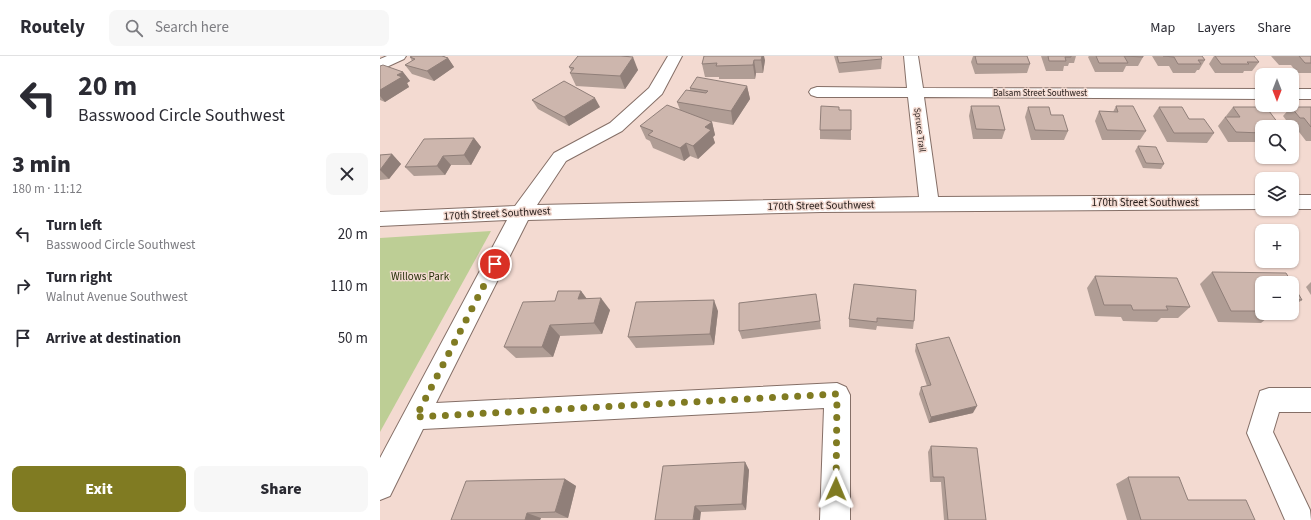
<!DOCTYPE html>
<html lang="en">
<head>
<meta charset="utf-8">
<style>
	body { margin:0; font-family:"Source Sans 3",sans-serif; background:#f7f7f7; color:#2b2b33; height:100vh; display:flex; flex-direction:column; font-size:15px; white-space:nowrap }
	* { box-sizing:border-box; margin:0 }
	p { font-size:13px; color:#7c7c81 }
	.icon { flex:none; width:22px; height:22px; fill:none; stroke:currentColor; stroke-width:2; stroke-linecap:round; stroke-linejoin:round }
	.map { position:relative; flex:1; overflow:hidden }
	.drawer { display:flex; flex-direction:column; background:#fff; width:380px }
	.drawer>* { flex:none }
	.banner { background:#fff; color:#2b2b33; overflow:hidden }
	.needle { width:26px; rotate:180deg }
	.fabs { position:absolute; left:875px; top:12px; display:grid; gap:8px }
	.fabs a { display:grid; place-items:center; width:44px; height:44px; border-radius:8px; background:#fff; box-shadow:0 1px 3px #0004; font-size:20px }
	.pin { position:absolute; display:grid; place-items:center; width:34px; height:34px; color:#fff; margin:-17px; border:2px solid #fff; border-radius:50%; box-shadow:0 1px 4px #0007 }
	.me { position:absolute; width:44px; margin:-22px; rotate:1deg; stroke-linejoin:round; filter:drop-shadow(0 0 3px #0008) }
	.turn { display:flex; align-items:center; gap:14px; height:84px; padding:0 12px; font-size:18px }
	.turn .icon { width:52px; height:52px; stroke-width:2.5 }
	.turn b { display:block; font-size:28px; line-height:34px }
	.round { display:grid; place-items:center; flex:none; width:42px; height:42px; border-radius:8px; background:#f7f7f7 }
	.overview { display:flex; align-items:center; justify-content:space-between; height:68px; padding:0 12px }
	h1 { font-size:24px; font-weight:800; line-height:30px }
	.button { display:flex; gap:8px; margin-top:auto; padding:8px 12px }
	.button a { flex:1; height:46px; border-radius:8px; background:#807b22; color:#fff; font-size:16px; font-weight:800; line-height:46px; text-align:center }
	.button a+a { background:#f7f7f7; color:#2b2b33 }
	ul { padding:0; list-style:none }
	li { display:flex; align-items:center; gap:12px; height:52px; padding:0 12px }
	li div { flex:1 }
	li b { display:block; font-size:15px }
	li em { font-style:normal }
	header { display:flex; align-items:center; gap:24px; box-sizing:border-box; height:56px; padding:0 20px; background:#fff; border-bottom:1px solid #e1e1e2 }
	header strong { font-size:19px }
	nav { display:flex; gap:22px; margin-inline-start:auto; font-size:14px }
	.search { width:280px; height:36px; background:#f7f7f7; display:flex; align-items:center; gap:10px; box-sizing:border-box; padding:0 14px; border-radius:8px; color:#7c7c81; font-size:15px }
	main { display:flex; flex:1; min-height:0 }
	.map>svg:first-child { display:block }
</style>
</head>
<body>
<header>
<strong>Routely</strong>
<div class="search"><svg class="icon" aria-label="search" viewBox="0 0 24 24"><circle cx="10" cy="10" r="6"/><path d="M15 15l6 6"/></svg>Search here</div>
<nav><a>Map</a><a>Layers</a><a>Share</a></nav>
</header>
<main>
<section class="drawer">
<div class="banner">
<div class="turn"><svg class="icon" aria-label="left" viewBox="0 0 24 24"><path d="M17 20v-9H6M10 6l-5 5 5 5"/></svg><div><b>20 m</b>Basswood Circle Southwest</div></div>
</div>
<div class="overview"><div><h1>3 min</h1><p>180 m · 11:12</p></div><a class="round"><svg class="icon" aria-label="close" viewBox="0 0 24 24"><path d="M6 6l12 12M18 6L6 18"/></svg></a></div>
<ul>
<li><svg class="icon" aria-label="left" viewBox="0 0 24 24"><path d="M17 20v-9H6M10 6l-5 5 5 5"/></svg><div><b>Turn left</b><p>Basswood Circle Southwest</p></div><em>20 m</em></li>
<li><svg class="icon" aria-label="right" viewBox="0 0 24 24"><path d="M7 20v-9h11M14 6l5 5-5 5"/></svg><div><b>Turn right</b><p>Walnut Avenue Southwest</p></div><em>110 m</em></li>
<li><svg class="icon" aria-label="arrive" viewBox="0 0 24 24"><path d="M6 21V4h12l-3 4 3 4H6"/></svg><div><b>Arrive at destination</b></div><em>50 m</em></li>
</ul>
<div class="button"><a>Exit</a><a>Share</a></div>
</section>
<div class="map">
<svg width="931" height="464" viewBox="0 0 931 464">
	<rect width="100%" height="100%" fill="#f3dad1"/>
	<polygon fill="#bdce95" points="111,175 105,186 0,376 0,182"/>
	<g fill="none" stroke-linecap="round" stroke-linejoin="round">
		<defs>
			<g id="minor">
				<polygon points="7,0 26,0 24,3 0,14 0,3"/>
				<polygon points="288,0 302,0 282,38 242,75 186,105 157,149 539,141 528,41 437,41 431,39 429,36 431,33 437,31 527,32 524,0 538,0 543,32 882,33 882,43 544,41 558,141 882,139 882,153 441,156 148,164 56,347 457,327 466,331 470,339 470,464 440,464 444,352 43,373 10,440 0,444 0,402 127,164 0,170 0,156 135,150 174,97 230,67 269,32"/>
				<rect x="912" y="33" width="19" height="10"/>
				<rect x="912" y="139" width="19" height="14"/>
				<polygon points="889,332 931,332 931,356 899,356 893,376 930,454 931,464 905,464 867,377 880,335"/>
			</g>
		</defs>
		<use href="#minor" stroke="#856f67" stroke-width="2"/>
		<use href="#minor" fill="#fff" fill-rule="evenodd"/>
	</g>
	<g fill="#b09d95">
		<polygon points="32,0 64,0 65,1 68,2 74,11 54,25 32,18 25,9 32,5 30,1"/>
		<polygon points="198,0 249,0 258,14 245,33 196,30 190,17 191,15 189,11"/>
		<polygon points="324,0 385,4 383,17 376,17 375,23 339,23 339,21 325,21 322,8"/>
		<polygon points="454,0 501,0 502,3 501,13 459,17"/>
		<polygon points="593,0 647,0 650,8 647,17 595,18 591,6"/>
		<polygon points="661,0 696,0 694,7 689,7 688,10 684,10 683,15 666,15"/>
		<polygon points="709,0 763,0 763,1 758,10 746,10 743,16 715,16 708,1"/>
		<polygon points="772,0 822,0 825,4 819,14 817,14 815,17 793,17 789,10 778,10"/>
		<polygon points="834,0 874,0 879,6 872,15 864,15 863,17 835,17 829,8"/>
		<polygon points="891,0 931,0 931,17 917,17 911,9 899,9"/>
		<polygon points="0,10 23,16 30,25 27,27 29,31 5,46 0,44"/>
		<polygon points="367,30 370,43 353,69 325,64 332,66 335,79 333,81 335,87 318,103 310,100 304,105 273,92 270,85 266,83 260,70 300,54 297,46 310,35 310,32"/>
		<polygon points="152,44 220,51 189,70 158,53"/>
		<polygon points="591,50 625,74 622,83 593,83 589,60"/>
		<polygon points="736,50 766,75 760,84 722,84 715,65 719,55 733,56"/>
		<polygon points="648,51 671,59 688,75 684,84 651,84 645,61"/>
		<polygon points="779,51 809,63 834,77 827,87 787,86 773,60"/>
		<polygon points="853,51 898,67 895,71 882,71 882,86 848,86 838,70 845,61 847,61 846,60"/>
		<polygon points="911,51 931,51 931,85 926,85 916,72 912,72 903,60"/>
		<polygon points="459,54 471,54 471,84 440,83 440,74"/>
		<polygon points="94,82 101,91 91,109 71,109 65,119 34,120 25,111"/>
		<polygon points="758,90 784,108 781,113 763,112 755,95"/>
		<polygon points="12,98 21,108 9,123 0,124 0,99"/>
		<polygon points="832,216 882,227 882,257 893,257 881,267 838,266 820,228"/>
		<polygon points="715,220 810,251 798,262 781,262 777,266 743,265 741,261 715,260 707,232"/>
		<polygon points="931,226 931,239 926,231"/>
		<polygon points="912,227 922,244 912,251"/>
		<polygon points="474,228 534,265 533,273 497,270 496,274 469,271 469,263"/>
		<polygon points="201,235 207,243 230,254 222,278 180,280 173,301 136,302 124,291 175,245"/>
		<polygon points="338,255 334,289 256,292 248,281"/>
		<polygon points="440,265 441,273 362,283 359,275"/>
		<polygon points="536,288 593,357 549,367 539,338 541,331 547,330 535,295"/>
		<polygon points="551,390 606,464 564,464 561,426 550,426 548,396"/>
		<polygon points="365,406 369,414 366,454 321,456 275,464"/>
		<polygon points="748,421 808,444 875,464 747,464 736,428"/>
		<polygon points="185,423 196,430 188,462 161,462 160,464 71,464"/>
	</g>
	<g fill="#907f79">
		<polygon points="56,0 64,0 66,3 68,2 74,11 54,25 47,15"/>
		<polygon points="382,0 384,0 385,4 383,17 381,4"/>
		<polygon points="253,1 258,14 245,33 240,20"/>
		<polygon points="374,4 376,17 375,23 373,9"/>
		<polygon points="23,16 30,25 27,27 29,31 5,46 0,40 0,34 17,19"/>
		<polygon points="367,30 370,43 353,69 351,55"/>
		<polygon points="215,42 220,51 189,70 184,61"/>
		<polygon points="332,66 335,79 333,81 335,87 318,103 313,90 325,71"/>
		<polygon points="94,82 101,91 91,109 84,99"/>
		<polygon points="306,87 310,100 304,105 300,92"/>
		<polygon points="12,98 21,108 9,123 0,114"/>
		<polygon points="63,100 71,109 65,119 57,110"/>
		<polygon points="201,235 209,246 198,243"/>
		<polygon points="221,242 230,254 222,278 214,267"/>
		<polygon points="334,244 338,255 334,289 330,278"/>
		<polygon points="170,269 180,280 173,301 162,291"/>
		<polygon points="597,350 593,357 549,367 551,361"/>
		<polygon points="365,406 369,414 366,454 362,448"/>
		<polygon points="185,423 196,430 188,462 175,456"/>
		<polygon points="315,450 321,456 320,464 313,464"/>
		<polygon points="147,457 161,462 160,464 145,464"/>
	</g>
	<g fill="#cdb6ad" stroke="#907f79">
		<polygon points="32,0 62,0 68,2 47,15 25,9 35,3 30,1"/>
		<polygon points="198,0 241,0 253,1 240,20 190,17 194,12 189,11"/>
		<polygon points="324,0 382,0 381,4 374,4 373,9 336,10 337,7 322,8"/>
		<polygon points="457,0 501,0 502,3 459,7"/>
		<polygon points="595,0 647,0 650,8 597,8"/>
		<polygon points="668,0 691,0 691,1 685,1 686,5 669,5"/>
		<polygon points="716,0 763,0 763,1 744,0 748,7 719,7"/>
		<polygon points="783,0 822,0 825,4 818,4 821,8 798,8 794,1"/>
		<polygon points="835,0 874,0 879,6 867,6 869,8 841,8"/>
		<polygon points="919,0 931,0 931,7 925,7"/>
		<polygon points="3,9 23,16 17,19 22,21 0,34 0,10"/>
		<polygon points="317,21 367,30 351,55 297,46 306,34 326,37 328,35 310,32"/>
		<polygon points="184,25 215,42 184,61 152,44"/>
		<polygon points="287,49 332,66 325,71 331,74 313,90 306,87 300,92 268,79 273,75 260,70"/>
		<polygon points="441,50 459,51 459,54 471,54 471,74 440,74"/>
		<polygon points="591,50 619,50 625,74 596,73"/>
		<polygon points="736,50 753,50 766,75 727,74 719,55 738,56"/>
		<polygon points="648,51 669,51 671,59 683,59 688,75 655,74"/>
		<polygon points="779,51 802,51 809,63 824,63 834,77 794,77"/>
		<polygon points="853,51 886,51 898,67 885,67 888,71 882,71 882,77 856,76 845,61 860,61"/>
		<polygon points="911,51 931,51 931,71 924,62 920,62"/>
		<polygon points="94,82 84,99 63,100 57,110 25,111 44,83"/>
		<polygon points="758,90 776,91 784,108 766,107"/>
		<polygon points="12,98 0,114 0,99"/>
		<polygon points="832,216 906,217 912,227 882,227 882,255 851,255"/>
		<polygon points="715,220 797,222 810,251 786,250 788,254 753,254 751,249 724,249"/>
		<polygon points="912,227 922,244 912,243"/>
		<polygon points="474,228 536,234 534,265 497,262 497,266 469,263"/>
		<polygon points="178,235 201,235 198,243 221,242 214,267 170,269 162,291 124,291 143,246 175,245"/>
		<polygon points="436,238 440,265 359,275 359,247"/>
		<polygon points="334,244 330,278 248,281 256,246"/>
		<polygon points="569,281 597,350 551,361 541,331 551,329 536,288"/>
		<polygon points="551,390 597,392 606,464 568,464 564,421 553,421"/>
		<polygon points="365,406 362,448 315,450 313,464 275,464 283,410"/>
		<polygon points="748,421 799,421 808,444 866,444 875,464 761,464"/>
		<polygon points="185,423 175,456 147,457 145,464 71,464 86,425"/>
	</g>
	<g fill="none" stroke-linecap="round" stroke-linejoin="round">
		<polyline stroke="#807b22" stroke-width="7" stroke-dasharray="0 12.6" points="115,208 36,361 457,338 456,433"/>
	</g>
	<g text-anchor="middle" stroke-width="3" stroke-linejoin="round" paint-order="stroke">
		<g font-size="9" fill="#29201d" stroke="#f3dad1">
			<text x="660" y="40">Balsam Street Southwest</text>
			<text transform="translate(540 74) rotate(83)" y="3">Spruce Trail</text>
		</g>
		<g font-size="11" fill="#29201d" stroke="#f3dad1">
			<text x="765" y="150">170th Street Southwest</text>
			<text transform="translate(441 149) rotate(-1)" y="4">170th Street Southwest</text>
			<text transform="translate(117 157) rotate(-3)" y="4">170th Street Southwest</text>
		</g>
		<g font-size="11" fill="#27310a" stroke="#f3dad1">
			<text x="40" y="224">Willows Park</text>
		</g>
	</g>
</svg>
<div class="fabs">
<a><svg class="needle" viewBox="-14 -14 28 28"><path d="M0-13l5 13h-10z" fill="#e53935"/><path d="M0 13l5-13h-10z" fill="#7c7c81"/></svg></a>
<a><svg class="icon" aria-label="search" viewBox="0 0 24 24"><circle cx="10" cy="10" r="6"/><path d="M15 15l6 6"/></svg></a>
<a><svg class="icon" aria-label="layers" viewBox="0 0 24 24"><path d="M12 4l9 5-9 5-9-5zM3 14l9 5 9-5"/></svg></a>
<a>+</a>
<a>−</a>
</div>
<div class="pin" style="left:115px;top:208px;background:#d93025"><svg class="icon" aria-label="arrive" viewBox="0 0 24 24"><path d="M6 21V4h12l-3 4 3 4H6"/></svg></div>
<svg class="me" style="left:456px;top:433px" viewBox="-20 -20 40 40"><path d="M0-17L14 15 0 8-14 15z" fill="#807b22" stroke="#fff" stroke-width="4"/></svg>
</div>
</main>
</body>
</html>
